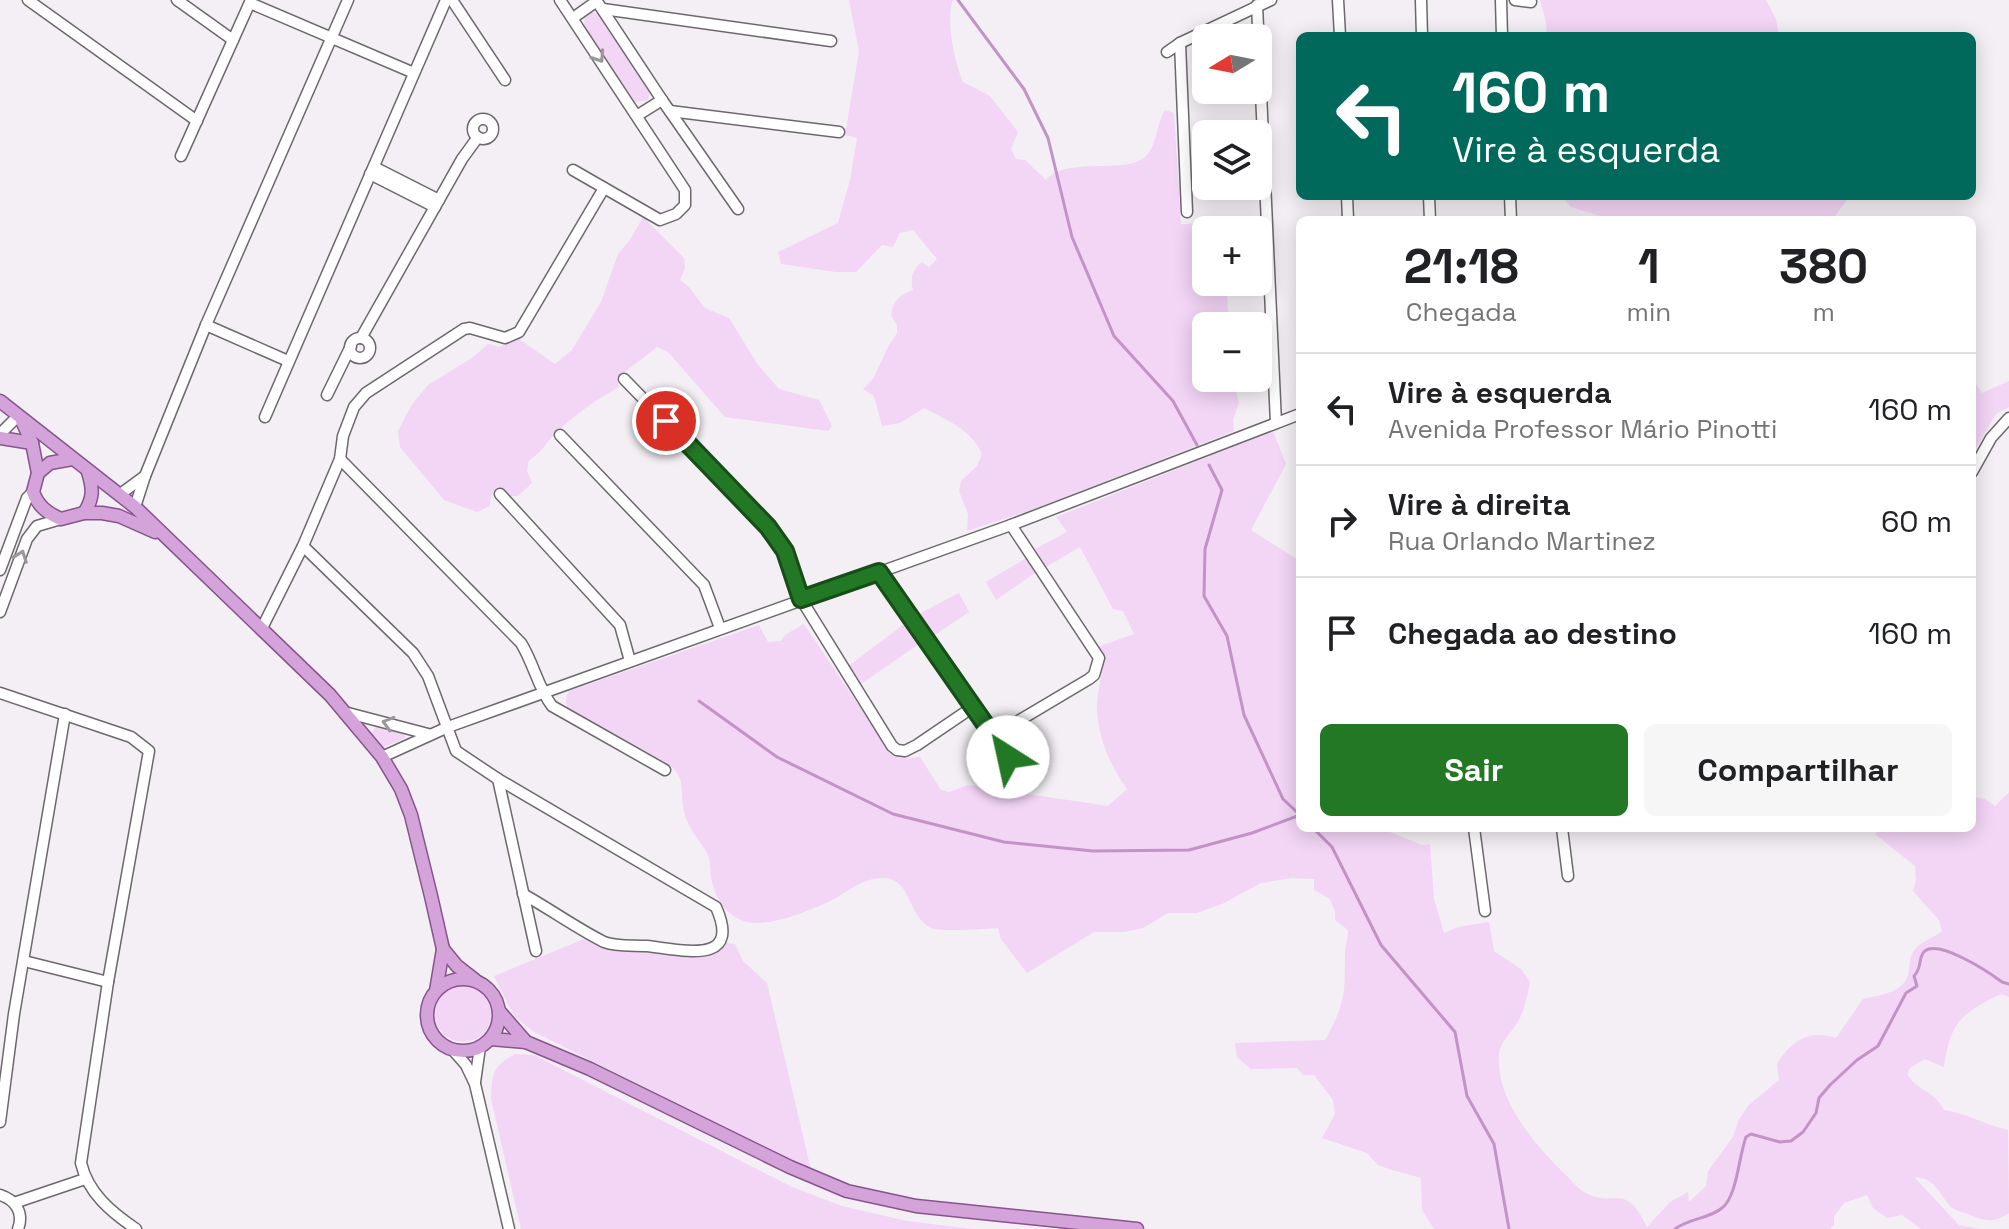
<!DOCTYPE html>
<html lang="pt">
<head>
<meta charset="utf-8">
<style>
	body { margin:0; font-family:"Space Grotesk",sans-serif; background:#f6f6f6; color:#202124; height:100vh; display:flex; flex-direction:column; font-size:30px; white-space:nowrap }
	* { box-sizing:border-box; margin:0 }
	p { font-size:26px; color:#757577 }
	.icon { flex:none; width:44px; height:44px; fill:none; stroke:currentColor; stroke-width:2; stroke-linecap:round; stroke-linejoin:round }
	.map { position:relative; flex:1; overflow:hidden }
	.details { position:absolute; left:1296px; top:216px; width:680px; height:616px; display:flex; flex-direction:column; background:#fff; border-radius:12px; box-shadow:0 4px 20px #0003 }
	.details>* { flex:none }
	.banner { position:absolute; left:1296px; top:32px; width:680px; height:168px; border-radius:12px; box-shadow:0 4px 20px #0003; background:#00695c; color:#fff; overflow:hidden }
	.needle { width:52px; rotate:260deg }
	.controls { position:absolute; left:1192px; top:24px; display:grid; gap:16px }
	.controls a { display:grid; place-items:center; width:80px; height:80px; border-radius:12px; background:#fff; box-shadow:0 4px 20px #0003; font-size:40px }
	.pin { position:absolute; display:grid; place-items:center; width:68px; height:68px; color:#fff; margin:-34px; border:4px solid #fff; border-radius:50%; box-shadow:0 2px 8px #0007 }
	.me { position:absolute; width:88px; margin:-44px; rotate:325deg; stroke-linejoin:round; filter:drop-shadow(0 0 6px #0008) }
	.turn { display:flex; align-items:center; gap:28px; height:168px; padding:0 24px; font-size:36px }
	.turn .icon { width:104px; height:104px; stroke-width:2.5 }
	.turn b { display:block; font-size:56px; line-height:68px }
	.eta { display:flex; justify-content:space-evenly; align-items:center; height:136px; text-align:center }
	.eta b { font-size:48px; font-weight:600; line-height:56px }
	.primary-button { display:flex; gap:16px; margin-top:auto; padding:16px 24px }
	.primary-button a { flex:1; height:92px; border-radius:12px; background:#237825; color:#fff; font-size:32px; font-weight:600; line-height:92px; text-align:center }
	.primary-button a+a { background:#f6f6f6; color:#202124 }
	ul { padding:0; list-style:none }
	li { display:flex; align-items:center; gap:24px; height:112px; padding:0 24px; border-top:2px solid #e0e0e0 }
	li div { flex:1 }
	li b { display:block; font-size:30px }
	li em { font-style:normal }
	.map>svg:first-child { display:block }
</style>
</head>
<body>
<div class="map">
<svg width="2009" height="1229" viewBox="0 0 2009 1229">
	<rect width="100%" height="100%" fill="#f3eff4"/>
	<g fill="#f3d5f6">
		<path d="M849,0H953C945,21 955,62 963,82L990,96L1018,132L1011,149L1016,159L1025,160L1046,180C1067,155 1126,176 1146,156C1158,144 1156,124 1165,110L1174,113L1181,224L1222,223L1223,230H1206V282H1226L1229,326H1206V378H1233L1239,403L1233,420L1234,431L1040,507L967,531L968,514L959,491L961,481L977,466L982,454C970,428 948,421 924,408L900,423L882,426L874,396L863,389L873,379L889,345L897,333V325L891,315C893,301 899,295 913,290C910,277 912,270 922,262L929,267L937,259L913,230L900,233L893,247L882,245L856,272H836L781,264L778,252L838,223L850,180L857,138L845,135L859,51Z"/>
		<polygon points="1540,0 1766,0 1776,19 1779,36 1547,36 1546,22"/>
		<polygon points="594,12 599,15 650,91 648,100 635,102 584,26 585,15"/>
		<polygon points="1561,196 1850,196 1832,220 1614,220 1571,207"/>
		<path d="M643,217L684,258L685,268L680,280L689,287L705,308L729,318L758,365L779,389L819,400L832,426L828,431L725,417L668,352L657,347L617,378L619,387C597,399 574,415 556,433C545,443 542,453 529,460L527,471L532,483L518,496H508L498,488L491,496L490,506L477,512L444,500L400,447L398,431L411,406L428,385L472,358L488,344L499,347L519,339L555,364L572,350L601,302L618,254L630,240Z"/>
		<polygon points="1972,379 1982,393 2009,381 2009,407 1996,414 1972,455"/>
		<path d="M1273,431L1286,464L1251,530L1300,561V828H1380L1422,845L1430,844L1434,899L1444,933L1458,927L1489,922L1494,951L1522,970L1530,982C1527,996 1525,1011 1517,1023C1511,1033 1500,1042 1499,1054C1495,1100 1536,1146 1566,1175C1571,1180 1577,1188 1584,1192C1615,1210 1624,1179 1647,1227L1670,1202L1688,1192L1689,1202L1706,1186L1708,1171L1733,1137L1739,1119L1749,1105L1779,1080L1777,1064C1791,1041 1809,1029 1836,1038L1863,999C1880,995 1906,993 1909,971C1910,962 1909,956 1916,948C1922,941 1935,937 1942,931L1939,920L1913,891L1916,880L1915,866L1875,834L1881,828H1972V797L1985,799L1995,806L2009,792V997L2001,994C1961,1013 1950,1023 1944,1067L1925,1059L1910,1068L1907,1074C1918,1092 1934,1090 1944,1110C1966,1113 1985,1125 2008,1130L2009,1213C1993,1224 1985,1221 1968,1214C1962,1212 1956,1211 1951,1207C1938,1193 1936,1178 1914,1177L1959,1225L1980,1229H1921L1902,1215L1887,1218L1873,1208L1867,1195L1844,1203L1834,1216V1224L1830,1229H1434L1422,1210L1421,1178L1389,1169L1378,1165L1367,1153L1322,1138L1335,1114L1333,1100L1314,1075H1303L1297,1068L1251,1069L1237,1057L1235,1043L1325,1040C1345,1004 1345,995 1345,955C1345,946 1348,940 1348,930L1335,920V912L1330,899L1314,890V879L1292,878L1261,883L1222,904L1197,913H1168L1143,928L1124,932H1094L1027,973L1001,939L998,928C987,929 938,932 931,928C907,916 912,879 884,878C862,877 846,894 828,902C806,912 763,930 741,920C724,913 714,895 711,877C710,869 711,860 707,853C698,837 689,831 684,811C680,793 686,779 671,766L579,720C568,711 562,704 569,691L759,625L768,642L781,641L785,635L804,624L888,749L907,758L920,757L941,790L949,792L968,785L1108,806L1127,789C1110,765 1098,738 1097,708C1097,686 1107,667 1097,647L1134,634L1123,611L1113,609L1080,547L1046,567L1035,549L1067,532L1056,517Z"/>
		<polygon points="1028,557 1039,570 996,600 986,582"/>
		<polygon points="959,593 969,612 930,638 917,615"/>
		<polygon points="907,622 922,642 858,686 847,667"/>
		<polygon points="376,725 404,732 405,738 384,747 372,734"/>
		<polygon points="589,937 613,950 709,955 720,951 726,943 735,944 743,961 767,983 811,1170 534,1032 514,1016 494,976"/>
		<circle cx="463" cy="1014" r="28"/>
		<path d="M515,1054L534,1055L792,1187L842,1206L907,1221L973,1229H521L491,1099C492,1074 492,1067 515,1054Z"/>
	</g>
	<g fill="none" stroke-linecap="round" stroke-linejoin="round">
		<g stroke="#c293c6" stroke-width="3">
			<polyline points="958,0 1024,89 1048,138 1072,237 1114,336 1173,401 1197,445"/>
			<polyline points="1209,465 1222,490 1205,549 1204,596 1227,636 1244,715 1283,799 1300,815"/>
			<polyline points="699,701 777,757 893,814 1004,842 1093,851 1189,850 1252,833 1300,815"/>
			<polyline points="1313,828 1332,847 1381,945 1455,1032 1467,1096 1494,1144 1509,1229"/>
			<path d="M1675,1229C1689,1218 1709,1219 1722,1208C1737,1197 1739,1155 1746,1137L1751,1134L1780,1142L1791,1141L1803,1132L1816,1113L1819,1098L1830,1085L1857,1060L1878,1046L1906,993L1917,986L1914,976C1922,968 1918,961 1923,953C1935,936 1990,973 2002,982L2009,984"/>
		</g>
		<defs>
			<g id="minor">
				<polyline points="28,0 197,121"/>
				<polyline points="177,0 233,40"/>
				<polyline points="452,0 505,80"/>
				<polyline points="560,0 685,190 685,205 676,214 660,220 573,170"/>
				<polyline points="596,0 662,100 738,209"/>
				<polyline points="1338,0 1340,36"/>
				<polyline points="1421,0 1422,36"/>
				<polyline points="1501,0 1502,36"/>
				<polyline points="1515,0 1531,2"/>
				<polyline points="250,3 414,73"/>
				<polyline points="1257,5 1276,423"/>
				<polyline points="603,9 831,41"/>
				<polyline points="573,18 597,1"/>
				<polyline points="1180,43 1187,212"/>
				<polyline points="1167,52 1180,43 1271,0"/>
				<polyline points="670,111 839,132"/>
				<polyline points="638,115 662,100"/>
				<circle cx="483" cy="129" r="10"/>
				<polyline points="181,156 251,0"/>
				<polyline points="374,167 439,200"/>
				<polyline points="370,174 435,207"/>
				<polyline points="1347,196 1348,220"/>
				<polyline points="1429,196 1430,220"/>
				<polyline points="1510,196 1511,220"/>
				<polyline points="206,325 288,361"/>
				<polyline points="361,338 462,159 478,137"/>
				<circle cx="360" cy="348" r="10"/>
				<polyline points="624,379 768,527 785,551 801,599 892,746 897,750 905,751 917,745 973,707"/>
				<polyline points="327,395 351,346"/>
				<polyline points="265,417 446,0"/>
				<polyline points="0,434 18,416"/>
				<polyline points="560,435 704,585 720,628"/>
				<path d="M340,459L521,643C534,664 538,688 552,706L665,770"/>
				<polyline points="1972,472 1991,438 2009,418"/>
				<polyline points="500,494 620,625 630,661"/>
				<polyline points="119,495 145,476"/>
				<polyline points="135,507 145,476 206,325 348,0"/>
				<path d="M303,546L413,653L428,676L456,751L498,779L716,907C742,966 683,950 647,946C634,945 616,947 604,942C576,928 550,909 523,894"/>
				<polyline points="0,570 27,498 33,492"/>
				<polyline points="879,572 1023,779"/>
				<polyline points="0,612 27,539 37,526 61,519"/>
				<polyline points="262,628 303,546 340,459 343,436 354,407 366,393 464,329 470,328 505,338 519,332 604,188"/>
				<path d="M0,693L131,737L149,751L108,982L81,1163C88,1193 111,1212 136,1229"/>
				<polyline points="348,713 428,734"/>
				<polyline points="993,736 1089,679 1094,675 1099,658 1011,525"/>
				<polyline points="382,757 448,727 1011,525 1300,414"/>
				<polyline points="498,779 536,951"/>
				<polyline points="1474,828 1485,911"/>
				<polyline points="1562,828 1568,876"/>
				<polyline points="24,961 108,982"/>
				<polyline points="452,1049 466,1065 475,1084 509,1229"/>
				<polyline points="475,1082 480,1047"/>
				<polyline points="0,1122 14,1014 65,714"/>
				<path d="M0,1195C16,1200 24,1213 18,1229"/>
				<polyline points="14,1203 85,1179"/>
			</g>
			<g id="major">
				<polyline points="0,401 135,507 330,695 382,757 401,789 411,815 431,896 443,949 436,991"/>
				<path d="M22,421L32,443L38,473L33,492C38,506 47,513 61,519L84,513H102L119,516L155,532"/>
				<polyline points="0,438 32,443"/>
				<polyline points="38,473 50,463 72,459"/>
				<path d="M84,513C94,498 93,488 88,472"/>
				<polyline points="443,949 457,966 475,980"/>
				<circle cx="463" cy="1015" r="36"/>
				<polyline points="500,1012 526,1042"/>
				<polyline points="491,1039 526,1042 590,1069 790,1167 847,1191 916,1206 1137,1229"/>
			</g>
		</defs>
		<use href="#minor" stroke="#6c686c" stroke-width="13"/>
		<use href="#major" stroke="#88538e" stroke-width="15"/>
		<use href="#minor" stroke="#fff" stroke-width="10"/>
		<use href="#major" stroke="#d3a3d9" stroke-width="12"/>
	</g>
	<defs><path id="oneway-chevron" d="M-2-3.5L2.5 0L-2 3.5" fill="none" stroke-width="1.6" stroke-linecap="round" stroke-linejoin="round" transform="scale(2)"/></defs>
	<g stroke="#9a989a">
		<use href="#oneway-chevron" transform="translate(599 57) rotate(56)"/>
		<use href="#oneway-chevron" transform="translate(21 556) rotate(-70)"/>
		<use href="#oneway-chevron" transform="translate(388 723) rotate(-164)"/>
	</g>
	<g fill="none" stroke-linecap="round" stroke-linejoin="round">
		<defs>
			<polyline id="route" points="666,421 768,527 785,551 801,599 879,572 1008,757"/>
		</defs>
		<use href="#route" stroke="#174e18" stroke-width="20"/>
		<use href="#route" stroke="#237825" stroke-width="14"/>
	</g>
</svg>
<div class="controls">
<a><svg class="needle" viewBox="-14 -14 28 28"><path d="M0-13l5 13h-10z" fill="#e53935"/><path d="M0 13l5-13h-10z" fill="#757577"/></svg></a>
<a><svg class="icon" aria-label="layers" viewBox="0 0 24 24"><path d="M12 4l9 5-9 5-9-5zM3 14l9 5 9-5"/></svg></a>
<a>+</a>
<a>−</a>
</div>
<div class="pin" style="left:666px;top:421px;background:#d93025"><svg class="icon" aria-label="arrive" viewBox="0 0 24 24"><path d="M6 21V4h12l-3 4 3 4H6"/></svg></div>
<svg class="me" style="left:1008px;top:757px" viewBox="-20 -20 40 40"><circle r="19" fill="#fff"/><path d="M0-13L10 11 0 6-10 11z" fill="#237825"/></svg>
<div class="banner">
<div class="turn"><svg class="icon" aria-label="left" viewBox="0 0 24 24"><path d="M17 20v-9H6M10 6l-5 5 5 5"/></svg><div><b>160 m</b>Vire à esquerda</div></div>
</div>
<section class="details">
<div class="eta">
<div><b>21:18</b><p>Chegada</p></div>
<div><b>1</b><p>min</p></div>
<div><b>380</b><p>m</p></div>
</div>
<ul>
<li><svg class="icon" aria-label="left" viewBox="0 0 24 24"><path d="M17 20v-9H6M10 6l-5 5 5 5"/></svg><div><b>Vire à esquerda</b><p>Avenida Professor Mário Pinotti</p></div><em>160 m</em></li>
<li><svg class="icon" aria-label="right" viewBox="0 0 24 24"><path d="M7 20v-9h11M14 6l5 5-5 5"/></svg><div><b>Vire à direita</b><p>Rua Orlando Martinez</p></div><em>60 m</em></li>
<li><svg class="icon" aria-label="arrive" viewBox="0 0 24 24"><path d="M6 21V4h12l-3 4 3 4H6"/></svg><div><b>Chegada ao destino</b></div><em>160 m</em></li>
</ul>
<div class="primary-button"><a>Sair</a><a>Compartilhar</a></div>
</section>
</div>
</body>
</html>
